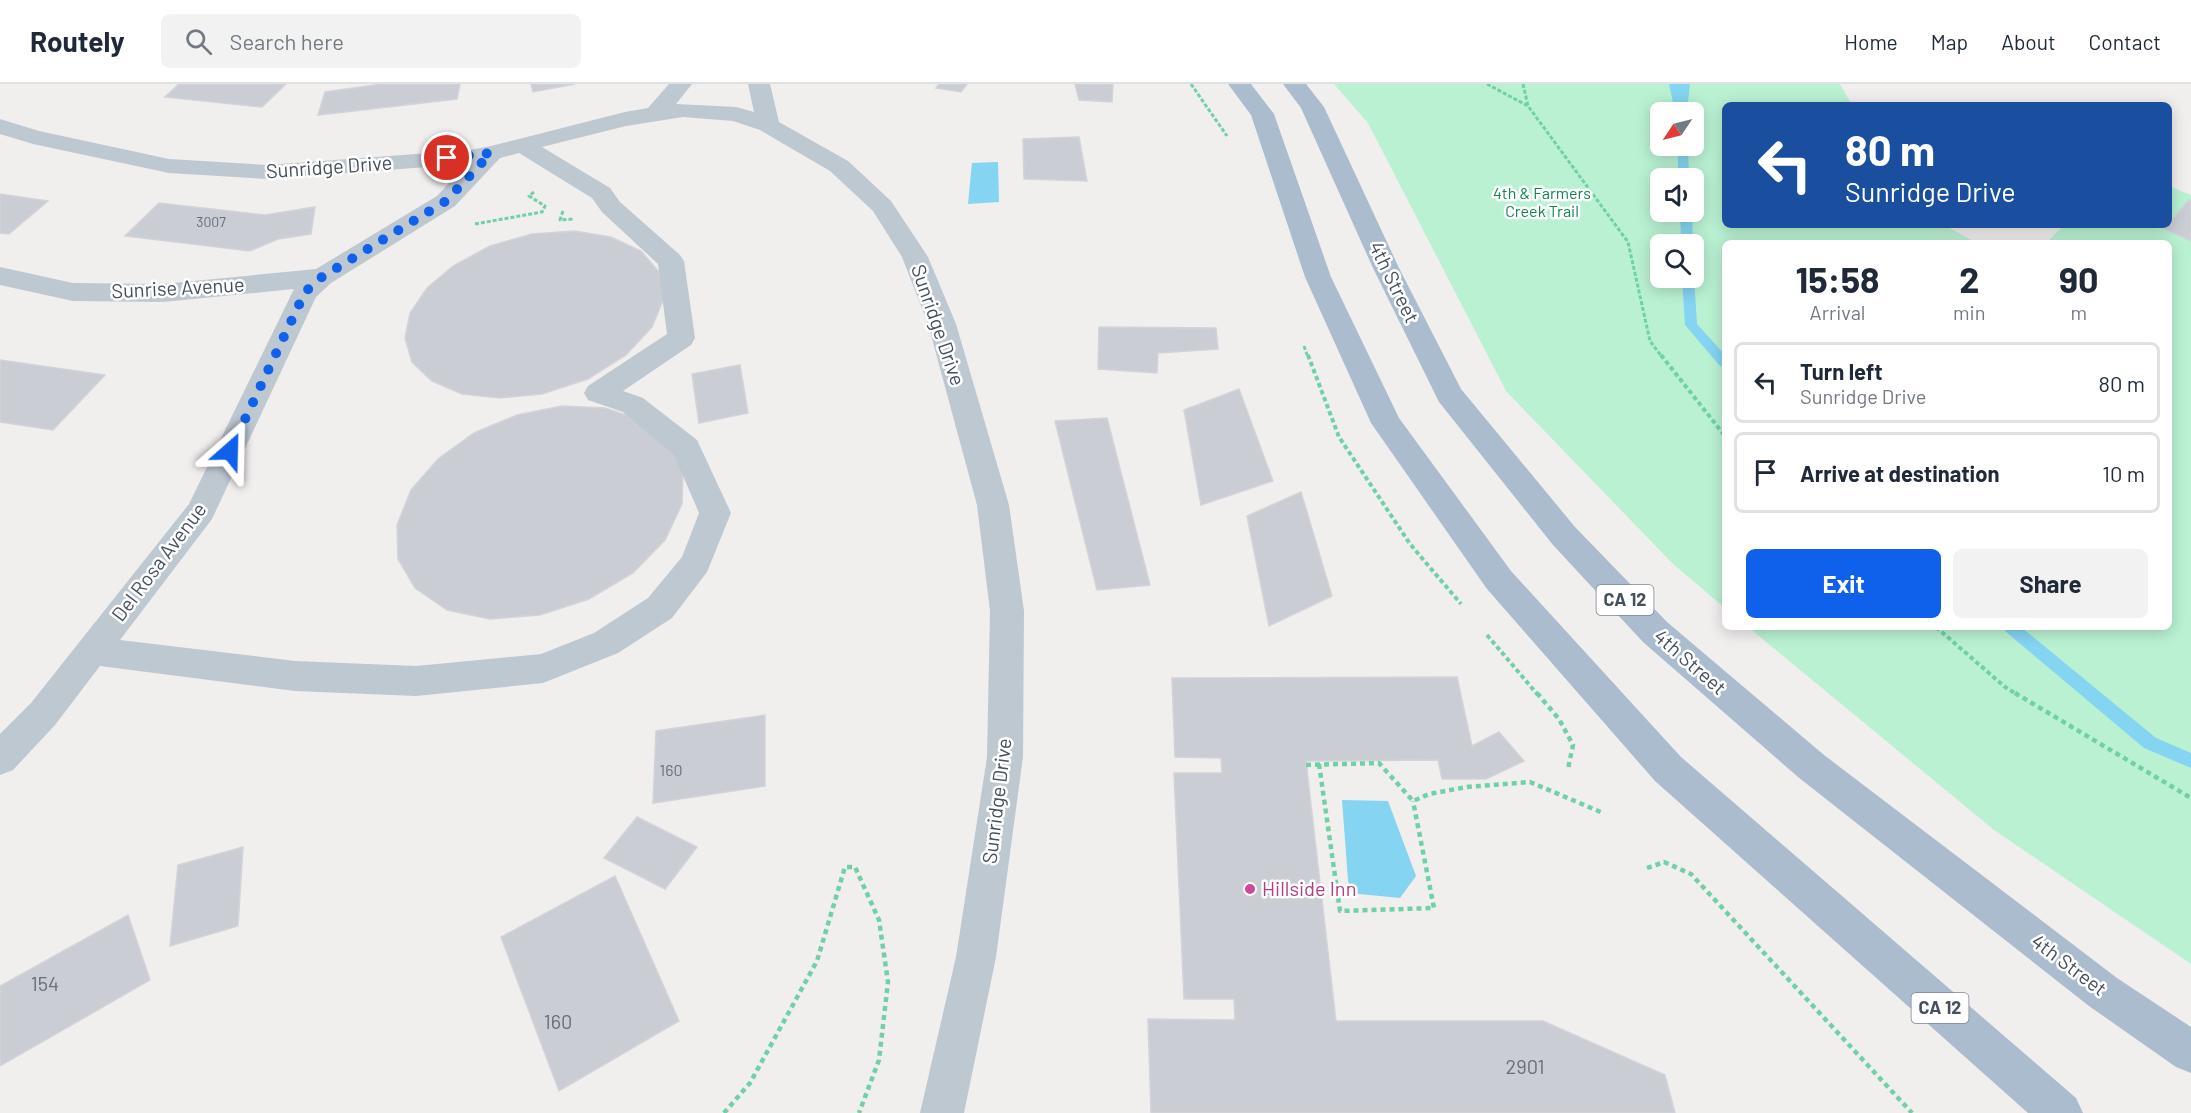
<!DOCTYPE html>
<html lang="en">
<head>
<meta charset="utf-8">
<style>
	body { margin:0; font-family:Barlow,sans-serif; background:#f2f2f3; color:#1f2937; height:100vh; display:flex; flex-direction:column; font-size:22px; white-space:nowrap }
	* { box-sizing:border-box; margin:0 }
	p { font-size:20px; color:#747a83 }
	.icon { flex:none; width:33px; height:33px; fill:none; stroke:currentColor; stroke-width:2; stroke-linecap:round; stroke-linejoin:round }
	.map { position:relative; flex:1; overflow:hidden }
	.panel { position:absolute; left:1722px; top:156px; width:450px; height:390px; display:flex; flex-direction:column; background:#fff; border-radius:9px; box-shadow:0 3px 15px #0003 }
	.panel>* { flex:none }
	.guide { position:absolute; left:1722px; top:18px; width:450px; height:126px; border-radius:9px; box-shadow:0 3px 15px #0003; background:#1a4fa0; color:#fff; overflow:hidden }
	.needle { width:39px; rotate:235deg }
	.controls { position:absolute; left:1650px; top:18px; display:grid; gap:12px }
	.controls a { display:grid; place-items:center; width:54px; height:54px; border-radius:9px; background:#fff; box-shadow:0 3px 15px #0003; font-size:30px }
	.pin { position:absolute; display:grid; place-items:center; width:51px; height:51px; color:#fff; margin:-26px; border:3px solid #fff; border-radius:50%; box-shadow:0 2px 6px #0007 }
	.me { position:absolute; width:66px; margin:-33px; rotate:25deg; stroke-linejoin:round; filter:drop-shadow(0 0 4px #0008) }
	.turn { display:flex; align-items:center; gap:21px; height:126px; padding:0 24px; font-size:27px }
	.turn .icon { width:78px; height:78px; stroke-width:2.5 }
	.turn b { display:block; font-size:42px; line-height:51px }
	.eta { display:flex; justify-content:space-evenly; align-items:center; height:102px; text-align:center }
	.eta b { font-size:36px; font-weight:700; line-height:42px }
	.cta { display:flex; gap:12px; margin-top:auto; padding:12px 24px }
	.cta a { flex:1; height:69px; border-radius:9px; background:#0f61eb; color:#fff; font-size:24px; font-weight:700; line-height:69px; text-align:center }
	.cta a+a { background:#f2f2f3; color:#1f2937 }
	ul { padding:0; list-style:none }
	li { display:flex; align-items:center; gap:18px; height:81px; margin:0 12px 9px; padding:0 12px; border:3px solid #e0e1e3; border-radius:9px }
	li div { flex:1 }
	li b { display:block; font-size:22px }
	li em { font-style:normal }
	header { display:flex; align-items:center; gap:36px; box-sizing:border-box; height:84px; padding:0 30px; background:#fff; border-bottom:2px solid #e0e1e3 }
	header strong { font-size:28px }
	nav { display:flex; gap:33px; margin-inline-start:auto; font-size:21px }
	.search { width:420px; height:54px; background:#f2f2f3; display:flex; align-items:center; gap:15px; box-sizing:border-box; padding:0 21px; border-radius:9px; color:#747a83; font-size:22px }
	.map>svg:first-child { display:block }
</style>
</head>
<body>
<header>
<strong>Routely</strong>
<div class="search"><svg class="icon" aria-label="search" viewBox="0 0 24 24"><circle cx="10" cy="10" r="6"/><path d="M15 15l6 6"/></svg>Search here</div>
<nav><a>Home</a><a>Map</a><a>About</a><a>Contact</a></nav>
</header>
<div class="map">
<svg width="2191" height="1029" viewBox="0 0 2191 1029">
	<rect width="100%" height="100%" fill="#f1eeee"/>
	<g fill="#baf1d3" fill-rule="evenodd">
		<path d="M1334,0H1840L1852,21H1725V141H1944L1977,159H1725V524L1673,480L1506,307L1368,39ZM1660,28H1694V62H1660ZM1660,94H1694V128H1660ZM1660,160H1694V194H1660Z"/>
		<polygon points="2169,102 2191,111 2191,880 1994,746 1748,543 2169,543 2169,159 2046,159 2064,141 2169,141"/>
	</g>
	<g fill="#85d4f1">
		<polygon points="1669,0 1690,0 1687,28 1675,28"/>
		<polygon points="998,78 999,118 968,120 972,79"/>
		<polygon points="1342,716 1388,717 1416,792 1400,814 1349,809"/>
	</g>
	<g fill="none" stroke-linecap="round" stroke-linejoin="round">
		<g fill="#85d4f1" fill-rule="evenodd">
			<polygon points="1678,62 1688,62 1689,94 1678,94"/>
			<polygon points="1680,128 1692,128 1693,160 1681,160"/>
			<polygon points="1694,193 1697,240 1725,271 1725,283 1720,282 1685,241 1682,194"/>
			<polygon points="2002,543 2021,543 2156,654 2191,669 2191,684 2144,664 2005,547"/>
		</g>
	</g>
	<g fill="#cacdd3" stroke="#d2d4da" stroke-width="1.5">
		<polygon points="179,0 286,0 262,23 165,13"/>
		<polygon points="382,0 460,0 457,15 318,31 325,8"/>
		<polygon points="531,0 575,0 533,8"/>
		<polygon points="939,0 967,0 961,8 936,4"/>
		<polygon points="1075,0 1113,0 1112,18 1079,16"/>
		<polygon points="1079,53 1087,97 1024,95 1023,55"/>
		<polygon points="0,110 48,117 9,150 0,149"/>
		<polygon points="2189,116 2191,117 2191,157 2164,145"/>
		<polygon points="159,119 265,131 315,123 311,150 278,155 250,167 125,152"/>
		<polygon points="574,147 611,153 641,167 659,188 664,214 652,243 626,271 588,295 542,310 500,314 462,310 432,297 412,278 405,254 410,229 427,204 453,182 490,162 532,150"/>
		<polygon points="1099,243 1216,244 1218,265 1158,269 1157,289 1098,285"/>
		<polygon points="0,276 105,291 53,346 0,338"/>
		<polygon points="740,281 748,329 699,339 692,290"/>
		<polygon points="1239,305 1273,397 1201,421 1184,326"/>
		<polygon points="562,322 605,324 641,336 668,357 683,386 682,420 665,456 633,489 589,515 540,531 490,535 447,526 415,504 398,475 397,441 411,406 438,375 474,349 517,331"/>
		<polygon points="1107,334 1150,501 1097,506 1055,337"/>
		<polygon points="1301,408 1332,512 1269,542 1247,432"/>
		<polygon points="1457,593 1472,662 1499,648 1524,677 1486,695 1442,695 1438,676 1306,677 1336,937 1543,937 1665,991 1675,1029 1151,1029 1148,935 1235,936 1234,915 1184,915 1174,689 1222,689 1221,674 1175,673 1172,594"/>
		<polygon points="765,631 765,702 653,719 656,647"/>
		<polygon points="637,733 697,763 665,805 604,774"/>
		<polygon points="243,763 238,842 170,862 178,781"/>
		<polygon points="615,792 679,937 559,1007 501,853"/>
		<polygon points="128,831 150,896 0,982 0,902"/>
	</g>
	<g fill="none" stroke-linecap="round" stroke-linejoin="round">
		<g stroke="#70d1a7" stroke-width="3" stroke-dasharray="4 2" stroke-linecap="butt">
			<polyline points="1191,0 1227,52"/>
			<polyline points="1487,0 1528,22"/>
			<polyline points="1523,0 1528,22 1628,158 1650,257 1662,273"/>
			<polyline points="563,127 560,136 574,135"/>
			<polyline points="475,140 542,128 545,122 529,112 534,108"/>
			<polyline points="1304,262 1308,273"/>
		</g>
		<g stroke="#70d1a7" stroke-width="4" stroke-dasharray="4.5 3" stroke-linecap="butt">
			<polyline points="1308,271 1339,353 1410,460 1461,520"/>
			<polyline points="1661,271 1725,352"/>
			<polyline points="1936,543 2005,603 2018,611"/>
			<polyline points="1487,551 1538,611"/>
		</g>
		<g stroke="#70d1a7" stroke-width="4.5" stroke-dasharray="5 4" stroke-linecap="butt">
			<polyline points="1537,609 1559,635 1573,661 1568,685"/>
			<polyline points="2015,609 2191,714"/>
			<polyline points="1319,680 1340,827 1434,824 1413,717"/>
			<polyline points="1306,681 1379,679 1413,717 1429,710 1467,703 1530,698 1603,729"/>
			<polyline points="1647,784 1664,778 1691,790 1912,1029"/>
			<polyline points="724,1029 750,999 817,877 845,783 855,783 879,836 888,898 879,976 859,1029"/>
		</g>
		<path fill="#bec8d1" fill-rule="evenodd" d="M669,0H692L676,20L736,23L754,28L748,0H770L779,38L848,77L891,117L928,173L956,240L1009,421L1024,527L1023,673L996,873L964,1029H920L956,873L987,673L990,527L977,421L928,240L902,173L873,127L830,87L760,46L733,37L683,33L626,42L542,63L610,104L620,118L680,171L684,177L695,254L691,261L623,307L643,314L697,356L731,429L707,488L672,534L618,569L543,599L416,612L295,607L100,582L55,641L13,686L0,691V650L31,619L189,420L294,205L163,218L73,217L0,201V183L73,199L163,200L316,185L437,112L467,80L267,95L169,89L33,60L0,50V35L39,47L169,75L267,81L470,66L491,62L625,28L648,24ZM519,69L592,114L602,128L658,180L667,250L588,302L584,309L588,316L623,328L674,371L699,429L682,473L648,514L594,549L541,570L416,582L295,577L120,556L212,435L316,213L331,199L455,122L500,74Z"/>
		<g fill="#acbccf" fill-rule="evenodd">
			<polygon points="1228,0 1251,0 1274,30 1331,193 1399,334 1511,487 1681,673 2076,1014 2083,1029 2028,1029 1655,697 1487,505 1371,339 1305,193 1251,31"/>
			<polygon points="1283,0 1306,0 1324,23 1399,184 1461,305 1575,443 1667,538 1824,671 2117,894 2191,943 2191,989 2176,983 2089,922 1798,693 1643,558 1553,461 1439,318 1373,184 1301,24"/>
		</g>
	</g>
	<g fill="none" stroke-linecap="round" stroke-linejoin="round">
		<polyline stroke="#0f61eb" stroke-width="10" stroke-dasharray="0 18" points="230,367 305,208 322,193 446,117 491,69 447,74"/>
	</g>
	<circle fill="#d1479c" stroke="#fff" stroke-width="2" cx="1250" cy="805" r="6"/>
	<g text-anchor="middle" stroke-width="5" stroke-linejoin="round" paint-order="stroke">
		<g font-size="14" fill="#666f7a">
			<text x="211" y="143">3007</text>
		</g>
		<g font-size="16" fill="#128351" stroke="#fff">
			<text x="1542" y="115">4th &amp; Farmers<tspan x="1542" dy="18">Creek Trail</tspan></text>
		</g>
		<g font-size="16" fill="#666f7a">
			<text x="671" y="692">160</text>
		</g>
		<g fill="#fff" stroke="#7d848e" stroke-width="1.5">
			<rect x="1596.5" y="501" width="57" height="30" rx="4.5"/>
			<rect x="1911.5" y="909" width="57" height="30" rx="4.5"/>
		</g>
		<g font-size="18" font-weight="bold" fill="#45505d">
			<text x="1625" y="522">CA 12</text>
			<text x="1940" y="930">CA 12</text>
		</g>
		<g font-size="20" fill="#45505d" stroke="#fff">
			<text transform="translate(329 83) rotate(-4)" y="7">Sunridge Drive</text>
			<text transform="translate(1394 198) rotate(64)" y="7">4th Street</text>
			<text transform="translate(178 204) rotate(-3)" y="7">Sunrise Avenue</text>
			<text transform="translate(938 241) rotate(71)" y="7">Sunridge Drive</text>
			<text transform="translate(159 478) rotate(-53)" y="7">Del Rosa Avenue</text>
			<text transform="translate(1690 578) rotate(41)" y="7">4th Street</text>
			<text transform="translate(997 717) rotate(-83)" y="7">Sunridge Drive</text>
			<text transform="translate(2069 881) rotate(37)" y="7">4th Street</text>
		</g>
		<g font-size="20" fill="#b23c85" stroke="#fff" text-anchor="start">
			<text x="1262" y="812">Hillside Inn</text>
		</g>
		<g font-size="20" fill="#666f7a">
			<text x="45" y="907">154</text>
			<text x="558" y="945">160</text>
			<text x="1525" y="990">2901</text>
		</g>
	</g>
</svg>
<div class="controls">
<a><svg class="needle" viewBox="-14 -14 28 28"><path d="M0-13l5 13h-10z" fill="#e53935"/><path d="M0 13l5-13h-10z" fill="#747a83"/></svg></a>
<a><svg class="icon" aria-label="sound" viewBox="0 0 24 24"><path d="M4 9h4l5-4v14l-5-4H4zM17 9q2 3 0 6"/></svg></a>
<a><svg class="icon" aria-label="search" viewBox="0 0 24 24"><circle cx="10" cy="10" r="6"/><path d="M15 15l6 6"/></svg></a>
</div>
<div class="pin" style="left:447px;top:74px;background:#d93025"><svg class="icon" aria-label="arrive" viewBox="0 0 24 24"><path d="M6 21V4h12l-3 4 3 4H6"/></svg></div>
<svg class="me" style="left:230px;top:367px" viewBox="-20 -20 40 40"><path d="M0-17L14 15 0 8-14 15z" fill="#0f61eb" stroke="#fff" stroke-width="4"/></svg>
<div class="guide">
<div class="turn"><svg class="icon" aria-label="left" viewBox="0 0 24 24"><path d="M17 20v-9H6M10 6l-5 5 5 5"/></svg><div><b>80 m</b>Sunridge Drive</div></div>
</div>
<section class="panel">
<div class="eta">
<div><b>15:58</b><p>Arrival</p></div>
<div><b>2</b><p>min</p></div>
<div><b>90</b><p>m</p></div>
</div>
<ul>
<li><svg class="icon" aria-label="left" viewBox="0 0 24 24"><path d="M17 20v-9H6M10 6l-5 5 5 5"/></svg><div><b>Turn left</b><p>Sunridge Drive</p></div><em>80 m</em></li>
<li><svg class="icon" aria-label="arrive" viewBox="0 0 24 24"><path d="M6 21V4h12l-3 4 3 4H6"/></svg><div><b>Arrive at destination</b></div><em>10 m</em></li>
</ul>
<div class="cta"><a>Exit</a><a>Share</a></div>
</section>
</div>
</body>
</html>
